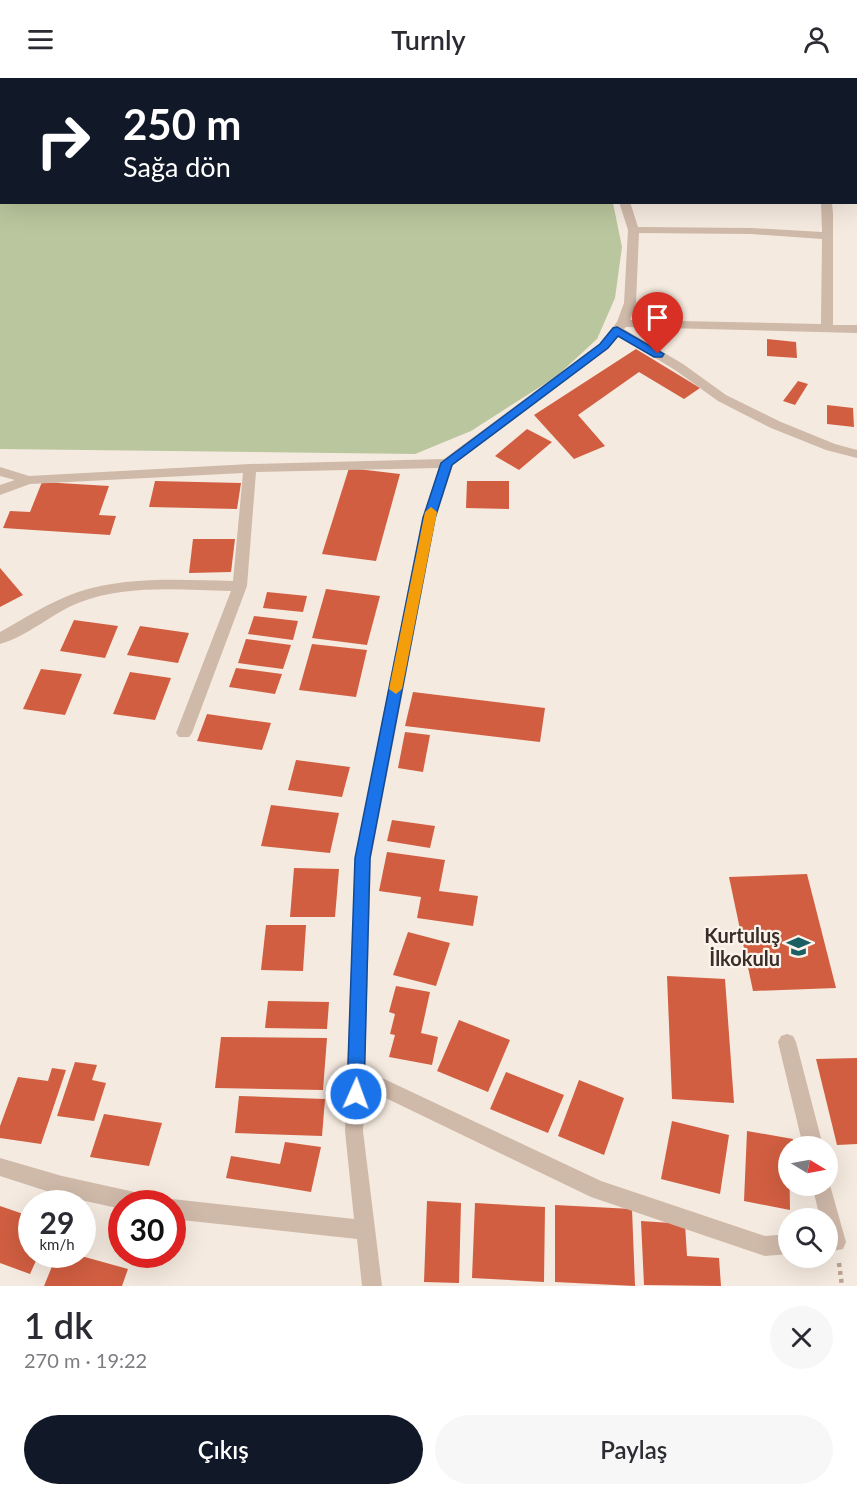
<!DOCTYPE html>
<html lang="tr">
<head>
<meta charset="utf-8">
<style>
	body { margin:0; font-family:Lato,sans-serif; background:#f7f7f7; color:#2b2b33; height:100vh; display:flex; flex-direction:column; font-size:22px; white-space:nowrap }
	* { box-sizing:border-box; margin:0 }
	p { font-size:20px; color:#7c7c81 }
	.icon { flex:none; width:33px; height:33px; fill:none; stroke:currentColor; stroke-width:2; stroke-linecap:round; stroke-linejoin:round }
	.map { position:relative; height:1208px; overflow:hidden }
	.panel { display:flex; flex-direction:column; background:#fff; flex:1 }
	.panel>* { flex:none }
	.banner { position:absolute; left:0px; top:0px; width:858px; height:126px; box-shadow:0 6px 24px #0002; background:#111827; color:#fff; overflow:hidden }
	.needle { width:39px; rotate:100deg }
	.tools { position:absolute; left:778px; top:1058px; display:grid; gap:12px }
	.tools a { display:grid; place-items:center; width:60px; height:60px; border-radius:50%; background:#fff; box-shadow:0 6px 24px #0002; font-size:30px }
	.speed { position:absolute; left:18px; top:1112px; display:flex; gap:12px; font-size:30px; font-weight:700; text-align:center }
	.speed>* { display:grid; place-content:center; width:78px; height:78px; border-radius:50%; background:#fff; box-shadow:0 6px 24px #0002; line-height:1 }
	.speed small { font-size:15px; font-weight:400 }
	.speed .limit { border:9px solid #d22; background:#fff; color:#111 }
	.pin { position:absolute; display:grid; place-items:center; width:51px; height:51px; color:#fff; margin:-62px -26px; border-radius:50% 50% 50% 0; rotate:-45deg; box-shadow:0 0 6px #0007 }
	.pin .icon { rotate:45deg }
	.me { position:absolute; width:66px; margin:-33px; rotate:2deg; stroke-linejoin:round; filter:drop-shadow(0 0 4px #0008) }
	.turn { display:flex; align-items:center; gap:21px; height:126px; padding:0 24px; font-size:27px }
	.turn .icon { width:78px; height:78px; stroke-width:2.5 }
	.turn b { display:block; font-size:42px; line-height:51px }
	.round { display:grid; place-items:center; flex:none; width:63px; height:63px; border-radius:32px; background:#f7f7f7 }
	.headline { display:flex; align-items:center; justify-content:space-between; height:102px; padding:0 24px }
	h1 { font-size:36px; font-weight:600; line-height:45px }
	.action { display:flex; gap:12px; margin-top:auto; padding:12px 24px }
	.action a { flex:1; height:69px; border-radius:36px; background:#111827; color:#fff; font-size:24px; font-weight:600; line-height:69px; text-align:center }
	.action a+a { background:#f7f7f7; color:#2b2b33 }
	header { display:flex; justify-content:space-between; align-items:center; height:78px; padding:0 24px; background:#fff; font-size:27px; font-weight:600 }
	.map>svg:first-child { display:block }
</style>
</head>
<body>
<header><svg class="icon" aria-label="menu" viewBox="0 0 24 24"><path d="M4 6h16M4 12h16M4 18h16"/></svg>Turnly<svg class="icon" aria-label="person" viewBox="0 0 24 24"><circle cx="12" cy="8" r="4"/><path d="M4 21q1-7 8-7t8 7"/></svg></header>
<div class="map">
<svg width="857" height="1208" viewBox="0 0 857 1208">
	<rect width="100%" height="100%" fill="#f5eadf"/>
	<polygon fill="#bac69d" points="0,62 2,124 613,125 622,169 615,220 597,261 557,298 471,353 415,376 0,371"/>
	<g fill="#d15e41">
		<polygon points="767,261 796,264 797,280 767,278"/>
		<polygon points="636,271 700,310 684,321 639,294 578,337 605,368 574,381 534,337"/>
		<polygon points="798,303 808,306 795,327 783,323"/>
		<polygon points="827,327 853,330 854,349 827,346"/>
		<polygon points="527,351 552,364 519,392 495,378"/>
		<polygon points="349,390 400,396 376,483 322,476"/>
		<polygon points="155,403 241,405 237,431 149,429"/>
		<polygon points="467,403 509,403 509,431 466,430"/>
		<polygon points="42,404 109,408 99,437 116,438 110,457 3,450 10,433 30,434"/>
		<polygon points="193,461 235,461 231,494 189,495"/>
		<polygon points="0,490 23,517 0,529"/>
		<polygon points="326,511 380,518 367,567 312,560"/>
		<polygon points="267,514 307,518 303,534 263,530"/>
		<polygon points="254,538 298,543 293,562 248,556"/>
		<polygon points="74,542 118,548 105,580 60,573"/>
		<polygon points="140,548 189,555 178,585 127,577"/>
		<polygon points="246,561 291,567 283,591 238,585"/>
		<polygon points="312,566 367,572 356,619 299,612"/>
		<polygon points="236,590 282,596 275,616 229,609"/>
		<polygon points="41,591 82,596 65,637 23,631"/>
		<polygon points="130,594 171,600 155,642 113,636"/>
		<polygon points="413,614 545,630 540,664 405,648"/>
		<polygon points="207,636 271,645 262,672 197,663"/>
		<polygon points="405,654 430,657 423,694 398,690"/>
		<polygon points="296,682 350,689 342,719 288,712"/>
		<polygon points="271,727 339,735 330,775 261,768"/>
		<polygon points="392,742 435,748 430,770 387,763"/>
		<polygon points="387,774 445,782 439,813 478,818 473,848 417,840 421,819 379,813"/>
		<polygon points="294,790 339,791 335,839 290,839"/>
		<polygon points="807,796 836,910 753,913 729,799"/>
		<polygon points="266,847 306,847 303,893 261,892"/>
		<polygon points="408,854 450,865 436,908 393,897"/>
		<polygon points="667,898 725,901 734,1025 672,1021"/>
		<polygon points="396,908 430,914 421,955 438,959 432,987 389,979 395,957 390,956 395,936 389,934"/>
		<polygon points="268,923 329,924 327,951 265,950"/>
		<polygon points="459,942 510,962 488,1014 437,993"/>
		<polygon points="221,959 327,960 323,1012 215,1010"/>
		<polygon points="857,980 857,1066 837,1067 816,981"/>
		<polygon points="75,984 97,987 92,1002 106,1005 94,1043 57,1038"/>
		<polygon points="52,990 66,992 41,1066 0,1060 0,1048 18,999 48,1003"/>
		<polygon points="506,994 564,1017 548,1055 490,1031"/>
		<polygon points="579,1002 624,1020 604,1077 558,1058"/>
		<polygon points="239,1018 325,1021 322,1058 235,1055"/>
		<polygon points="104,1036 162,1045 149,1088 90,1079"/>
		<polygon points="672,1043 729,1057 720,1116 661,1101"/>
		<polygon points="747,1053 793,1061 793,1068 789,1068 790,1132 744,1123"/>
		<polygon points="285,1064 321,1069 311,1114 226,1100 231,1078 280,1086"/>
		<polygon points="427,1123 461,1125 459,1205 424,1204"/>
		<polygon points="475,1125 545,1129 544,1204 472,1200"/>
		<polygon points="555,1127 632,1131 635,1208 555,1204"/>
		<polygon points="0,1128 32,1139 32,1176 39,1176 30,1196 0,1185"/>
		<polygon points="641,1143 685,1146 687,1178 719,1180 721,1208 644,1207"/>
		<polygon points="57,1176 74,1176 128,1191 122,1208 44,1208"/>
	</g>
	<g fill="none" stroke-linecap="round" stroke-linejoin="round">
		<polyline stroke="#bba293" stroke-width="4.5" stroke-dasharray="4 4" stroke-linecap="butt" points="839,1185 842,1208"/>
		<g fill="#cfb9a9" fill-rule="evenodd">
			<rect x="200" y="0" width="10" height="2"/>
			<rect x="353" y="0" width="10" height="2"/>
			<rect x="528" y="0" width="10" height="2"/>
			<rect x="726" y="0" width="10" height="2"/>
			<rect x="0" y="51" width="2" height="6"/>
			<rect x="856" y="55" width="1" height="6"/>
			<path d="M619,124H630L638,149L751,150L822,154L821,124H832L833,136V247H857V255L626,249L624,251L683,286L726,317L781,344L835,366L857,372V380L826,372L771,350L718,323L675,292L619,258L608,271L453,387L436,440L371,780L365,992L601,1103L765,1158L789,1156V1176L765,1178L591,1119L365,1010L363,1053L382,1208H362L357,1161L172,1141V1125H165L172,1121L354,1141L345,1053L355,780L422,440L439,390L256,394L247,508L192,655L189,659H179L176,655L231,513C181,512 126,506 78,525C51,536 28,558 0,566V554C25,540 50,524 78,514C128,498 181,502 233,503L243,395L30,406L0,417V407L15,402L0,398V389L29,398L250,386L444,381L600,265L617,244L624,225L628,152ZM639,155L751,156L822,161L821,246L630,242L636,225Z"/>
			<polygon points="787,956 793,958 796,964 823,1068 803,1068 778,964 781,958"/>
			<polygon points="0,1080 62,1098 139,1115 146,1118 149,1125 122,1125 122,1131 62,1118 0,1098"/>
			<polygon points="828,1100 846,1164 843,1171 828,1174 828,1140 820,1140 812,1107 828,1107"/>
		</g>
	</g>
	<polygon fill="#1a73e8" stroke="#114b97" stroke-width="1.5" points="617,249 664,276 662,279 654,279 618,258 608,270 452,387 435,440 370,780 364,1016 362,1021 356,1024 350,1021 347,1016 355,780 423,440 441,385 600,266 613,250"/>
	<polygon fill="#f59e0b" points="431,429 437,434 402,611 396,616 389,611 425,434"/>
	<defs>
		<symbol id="school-bare" viewBox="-9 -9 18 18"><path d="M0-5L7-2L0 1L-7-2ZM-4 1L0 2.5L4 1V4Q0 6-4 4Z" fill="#1a6062" stroke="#fcf4ec" stroke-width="2.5" paint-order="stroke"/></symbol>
	</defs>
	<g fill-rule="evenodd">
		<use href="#school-bare" x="782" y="852" width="33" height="33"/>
	</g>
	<g text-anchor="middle" stroke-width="4.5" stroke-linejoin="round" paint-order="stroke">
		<g font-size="20" font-weight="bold" fill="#3b2e29" stroke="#fcf4ec" text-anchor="end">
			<text x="780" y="865">Kurtuluş<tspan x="780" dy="23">İlkokulu</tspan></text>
		</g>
	</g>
</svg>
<div class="tools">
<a><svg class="needle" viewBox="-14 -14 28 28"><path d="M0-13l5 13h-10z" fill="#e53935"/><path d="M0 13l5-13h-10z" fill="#7c7c81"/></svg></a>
<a><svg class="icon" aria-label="search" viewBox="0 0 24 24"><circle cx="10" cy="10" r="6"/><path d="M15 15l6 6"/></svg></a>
</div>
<div class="speed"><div>29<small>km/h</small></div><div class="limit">30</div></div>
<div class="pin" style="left:658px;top:276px;background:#d93025"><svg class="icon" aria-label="arrive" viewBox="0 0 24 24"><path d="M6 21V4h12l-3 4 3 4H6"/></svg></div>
<svg class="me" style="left:356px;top:1016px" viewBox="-20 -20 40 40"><circle r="17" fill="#1a73e8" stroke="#fff" stroke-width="3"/><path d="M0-11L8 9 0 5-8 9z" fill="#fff"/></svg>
<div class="banner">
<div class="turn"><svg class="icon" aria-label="right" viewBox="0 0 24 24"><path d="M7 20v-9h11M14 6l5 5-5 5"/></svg><div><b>250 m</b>Sağa dön</div></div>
</div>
</div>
<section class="panel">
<div class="headline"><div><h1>1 dk</h1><p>270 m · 19:22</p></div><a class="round"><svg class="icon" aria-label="close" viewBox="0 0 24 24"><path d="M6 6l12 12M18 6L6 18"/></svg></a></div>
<div class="action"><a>Çıkış</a><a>Paylaş</a></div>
</section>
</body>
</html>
